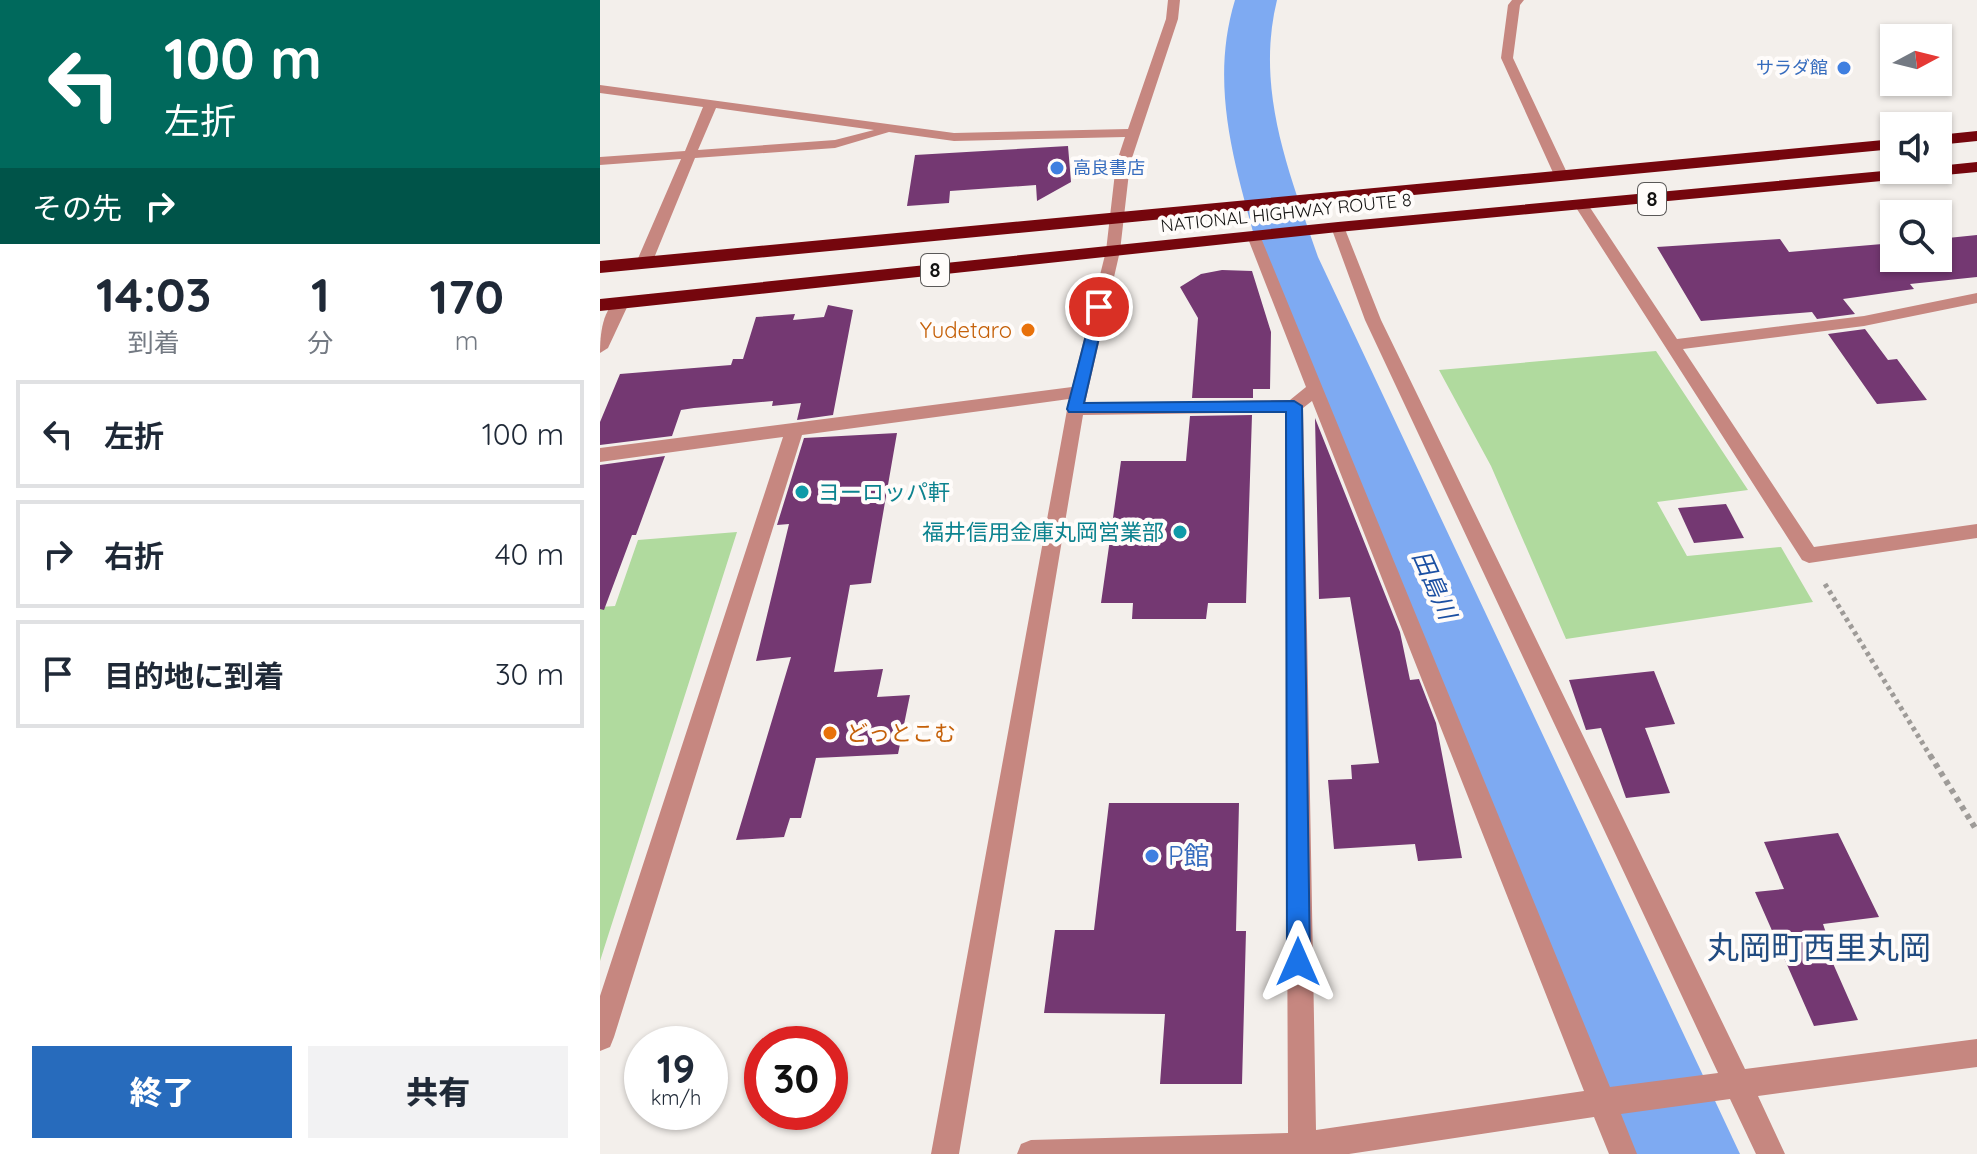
<!DOCTYPE html>
<html lang="ja">
<head>
<meta charset="utf-8">
<style>
	body { margin:0; font-family:Quicksand,"Noto Sans JP",sans-serif; background:#f2f2f3; color:#1f2937; height:100vh; display:flex; flex-direction:column; font-size:30px; white-space:nowrap }
	* { box-sizing:border-box; margin:0 }
	p { font-size:26px; color:#747a83 }
	.icon { flex:none; width:44px; height:44px; fill:none; stroke:currentColor; stroke-width:2; stroke-linecap:round; stroke-linejoin:round }
	.map { position:relative; flex:1; overflow:hidden }
	.details { display:flex; flex-direction:column; background:#fff; width:600px }
	.details>* { flex:none }
	.hud { background:#00695c; color:#fff; overflow:hidden }
	.needle { width:52px; rotate:83deg }
	.tools { position:absolute; left:1280px; top:24px; display:grid; gap:16px }
	.tools a { display:grid; place-items:center; width:72px; height:72px; border-radius:0px; background:#fff; box-shadow:0 2px 6px #0004; font-size:40px }
	.speed { position:absolute; left:24px; top:1026px; display:flex; gap:16px; font-size:40px; font-weight:700; text-align:center }
	.speed>* { display:grid; place-content:center; width:104px; height:104px; border-radius:50%; background:#fff; box-shadow:0 2px 6px #0004; line-height:1 }
	.speed small { font-size:20px; font-weight:400 }
	.speed .limit { border:12px solid #d22; background:#fff; color:#111 }
	.pin { position:absolute; display:grid; place-items:center; width:68px; height:68px; color:#fff; margin:-34px; border:4px solid #fff; border-radius:50%; box-shadow:0 2px 8px #0007 }
	.me { position:absolute; width:88px; margin:-44px; rotate:0deg; stroke-linejoin:round; filter:drop-shadow(0 0 6px #0008) }
	.turn { display:flex; align-items:center; gap:28px; height:168px; padding:0 32px; font-size:36px }
	.turn .icon { width:104px; height:104px; stroke-width:2.5 }
	.turn b { display:block; font-size:56px; line-height:68px }
	.then { display:flex; align-items:center; height:76px; padding:0 32px; background:#0003; gap:16px; font-size:30px }
	.eta { display:flex; justify-content:space-evenly; align-items:center; height:136px; text-align:center }
	.eta b { font-size:48px; font-weight:800; line-height:56px }
	.primary-button { display:flex; gap:16px; margin-top:auto; padding:16px 32px }
	.primary-button a { flex:1; height:92px; border-radius:0px; background:#276bbc; color:#fff; font-size:32px; font-weight:800; line-height:92px; text-align:center }
	.primary-button a+a { background:#f2f2f3; color:#1f2937 }
	ul { padding:0; list-style:none }
	li { display:flex; align-items:center; gap:24px; height:108px; margin:0 16px 12px; padding:0 16px; border:4px solid #e0e1e3; border-radius:0px }
	li div { flex:1 }
	li b { display:block; font-size:30px }
	li em { font-style:normal }
	main { display:flex; flex:1; min-height:0 }
	.map>svg:first-child { display:block }
</style>
</head>
<body>
<main>
<section class="details">
<div class="hud">
<div class="turn"><svg class="icon" aria-label="left" viewBox="0 0 24 24"><path d="M17 20v-9H6M10 6l-5 5 5 5"/></svg><div><b>100 m</b>左折</div></div>
<div class="then">その先<svg class="icon" aria-label="right" viewBox="0 0 24 24"><path d="M7 20v-9h11M14 6l5 5-5 5"/></svg></div>
</div>
<div class="eta">
<div><b>14:03</b><p>到着</p></div>
<div><b>1</b><p>分</p></div>
<div><b>170</b><p>m</p></div>
</div>
<ul>
<li><svg class="icon" aria-label="left" viewBox="0 0 24 24"><path d="M17 20v-9H6M10 6l-5 5 5 5"/></svg><div><b>左折</b></div><em>100 m</em></li>
<li><svg class="icon" aria-label="right" viewBox="0 0 24 24"><path d="M7 20v-9h11M14 6l5 5-5 5"/></svg><div><b>右折</b></div><em>40 m</em></li>
<li><svg class="icon" aria-label="arrive" viewBox="0 0 24 24"><path d="M6 21V4h12l-3 4 3 4H6"/></svg><div><b>目的地に到着</b></div><em>30 m</em></li>
</ul>
<div class="primary-button"><a>終了</a><a>共有</a></div>
</section>
<div class="map">
<svg width="1377" height="1154" viewBox="0 0 1377 1154">
	<rect width="100%" height="100%" fill="#f3efeb"/>
	<g fill="#b0da9e">
		<polygon points="1056,351 1148,490 1057,502 1087,556 1181,547 1213,602 966,639 891,466 839,370"/>
		<polygon points="137,532 0,961 0,607 15,606 38,540"/>
	</g>
	<g fill="none" stroke-linecap="round" stroke-linejoin="round">
		<path fill="#7eaaf2" fill-rule="evenodd" d="M635,0H677C655,90 689,172 718,257L1140,1154H1030L660,257C637,171 608,89 635,0Z"/>
	</g>
	<g fill="#743872">
		<polygon points="468,146 471,182 437,201 436,185 350,191 349,203 307,206 315,155"/>
		<polygon points="1377,235 1377,277 1310,284 1314,289 1243,299 1255,314 1217,319 1212,312 1101,321 1057,247 1180,239 1189,252 1294,243 1294,258 1338,258 1338,239"/>
		<polygon points="622,270 652,271 671,332 670,389 653,389 653,398 592,398 598,318 580,287 601,274"/>
		<polygon points="228,305 253,310 233,415 197,420 201,403 172,406 173,401 94,408 81,410 72,436 0,445 0,422 20,374 131,365 133,359 143,359 156,317 195,314 193,320 224,317"/>
		<polygon points="1265,329 1288,360 1297,359 1327,400 1277,404 1228,334"/>
		<polygon points="652,415 646,603 608,603 606,619 532,619 533,603 501,603 521,461 586,461 590,416"/>
		<polygon points="715,418 800,632 810,680 819,679 836,723 862,858 818,861 815,844 734,849 728,780 752,779 751,765 779,763 750,597 719,599"/>
		<polygon points="297,433 271,583 250,585 234,672 283,669 277,697 310,695 298,754 216,758 201,818 190,818 184,837 136,840 191,657 156,661 189,524 177,525 204,438"/>
		<polygon points="65,456 36,535 32,535 4,610 0,609 0,465"/>
		<polygon points="1126,504 1144,538 1094,543 1078,508"/>
		<polygon points="1054,671 1075,724 1045,728 1070,793 1026,798 1001,728 986,730 969,680"/>
		<polygon points="509,803 639,803 636,931 646,931 642,1084 560,1084 565,1014 444,1013 455,930 494,930"/>
		<polygon points="1238,833 1279,917 1223,924 1226,933 1220,934 1258,1020 1214,1026 1155,892 1184,889 1164,842"/>
	</g>
	<g fill="none" stroke-linecap="round" stroke-linejoin="round">
		<polyline stroke="#9e9b98" stroke-width="5" stroke-dasharray="4 4" stroke-linecap="butt" points="1225,584 1331,757"/>
		<polyline stroke="#9e9b98" stroke-width="6" stroke-dasharray="5 5" stroke-linecap="butt" points="1330,755 1377,831"/>
		<g fill="#c68780" fill-rule="evenodd">
			<path d="M568,0H580L578,19L530,164L520,251L485,403L690,400L706,387L647,236L649,233H659L1010,1087L1118,1073L765,320L731,227L743,224L781,320L1145,1069L1377,1039V1067L1158,1096L1185,1154H1156L1130,1099L1021,1114L1037,1154H1009L994,1117L749,1154H417L421,1144L431,1140L688,1133L685,412L483,415L359,1154H331L469,399L202,435L14,1037L10,1047L0,1051V996L183,437L0,462V448L472,387L506,251L516,164L525,137L354,141L289,132L235,148L95,158L52,263L44,268L36,263L81,159L0,165V157L85,151L103,107L0,93V85L354,133L528,129L566,19ZM116,108L274,130L235,140L98,150ZM712,401L984,1091L716,1130L703,408Z"/>
			<polygon points="912,0 924,0 920,5 913,58 969,177 967,180 955,177 901,58 908,5"/>
			<polygon points="982,202 987,203 1077,339 1264,316 1377,293 1377,303 1264,326 1083,349 1214,547 1377,524 1377,538 1209,563 1202,560 975,206"/>
			<path d="M21,298L29,303L8,348L0,353C0,336 2,306 21,298Z"/>
		</g>
		<g fill="#75060d" fill-rule="evenodd">
			<polygon points="1377,131 1377,141 1338,145 1338,135"/>
			<polygon points="1294,139 1294,149 0,273 0,261"/>
			<polygon points="1377,162 1377,172 738,232 0,311 0,299 738,222 1294,170 1338,170 1338,166"/>
		</g>
	</g>
	<polygon fill="#1a73e8" stroke="#114b97" stroke-width="2" points="494,304 506,307 484,403 694,401 702,406 710,962 707,970 698,973 690,970 687,962 686,412 469,412 467,409"/>
	<g fill="#3f7fe0" stroke="#fffcfa" stroke-width="3">
		<circle cx="1244" cy="68" r="8"/>
		<circle cx="457" cy="168" r="8"/>
		<circle cx="552" cy="856" r="8"/>
	</g>
	<g fill="#e8710a" stroke="#fffcfa" stroke-width="3">
		<circle cx="428" cy="330" r="8"/>
		<circle cx="230" cy="733" r="8"/>
	</g>
	<g fill="#0f9aa8" stroke="#fffcfa" stroke-width="3">
		<circle cx="202" cy="492" r="8"/>
		<circle cx="580" cy="532" r="8"/>
	</g>
	<g text-anchor="middle" stroke-width="8" stroke-linejoin="round" paint-order="stroke">
		<g font-size="18" fill="#366cbe" stroke="#fffcfa" text-anchor="end">
			<text x="1228" y="74">サラダ館</text>
			<text x="473" y="174" text-anchor="start">高良書店</text>
		</g>
		<g font-size="18" fill="#131211" stroke="#fffcfa">
			<text transform="translate(686 213) rotate(-6)" y="6">NATIONAL HIGHWAY ROUTE 8</text>
		</g>
		<g fill="#fffcfa" stroke="#5a5857" stroke-width="2">
			<rect x="1038" y="183" width="28" height="32" rx="6"/>
			<rect x="321" y="254" width="28" height="32" rx="6"/>
		</g>
		<g font-size="20" font-weight="bold" fill="#131211">
			<text x="1052" y="206">8</text>
			<text x="335" y="277">8</text>
		</g>
		<g font-size="22" fill="#c56008" stroke="#fffcfa" text-anchor="end">
			<text x="412" y="338">Yudetaro</text>
			<text x="246" y="741" text-anchor="start">どっとこむ</text>
		</g>
		<g font-size="22" fill="#0d838f" stroke="#fffcfa" text-anchor="start">
			<text x="218" y="500">ヨーロッパ軒</text>
			<text x="564" y="540" text-anchor="end">福井信用金庫丸岡営業部</text>
		</g>
		<g font-size="24" font-style="italic" fill="#1b4fa2" stroke="#fffcfa">
			<text transform="translate(834 585) rotate(66)" y="8">田島川</text>
		</g>
		<g font-size="26" fill="#366cbe" stroke="#fffcfa" text-anchor="start">
			<text x="568" y="865">P館</text>
		</g>
		<g font-size="32" fill="#224c81" stroke="#fffcfa">
			<text x="1219" y="959">丸岡町西里丸岡</text>
		</g>
	</g>
</svg>
<div class="tools">
<a><svg class="needle" viewBox="-14 -14 28 28"><path d="M0-13l5 13h-10z" fill="#e53935"/><path d="M0 13l5-13h-10z" fill="#747a83"/></svg></a>
<a><svg class="icon" aria-label="sound" viewBox="0 0 24 24"><path d="M4 9h4l5-4v14l-5-4H4zM17 9q2 3 0 6"/></svg></a>
<a><svg class="icon" aria-label="search" viewBox="0 0 24 24"><circle cx="10" cy="10" r="6"/><path d="M15 15l6 6"/></svg></a>
</div>
<div class="speed"><div>19<small>km/h</small></div><div class="limit">30</div></div>
<div class="pin" style="left:499px;top:307px;background:#d93025"><svg class="icon" aria-label="arrive" viewBox="0 0 24 24"><path d="M6 21V4h12l-3 4 3 4H6"/></svg></div>
<svg class="me" style="left:698px;top:962px" viewBox="-20 -20 40 40"><path d="M0-17L14 15 0 8-14 15z" fill="#1a73e8" stroke="#fff" stroke-width="4"/></svg>
</div>
</main>
</body>
</html>
